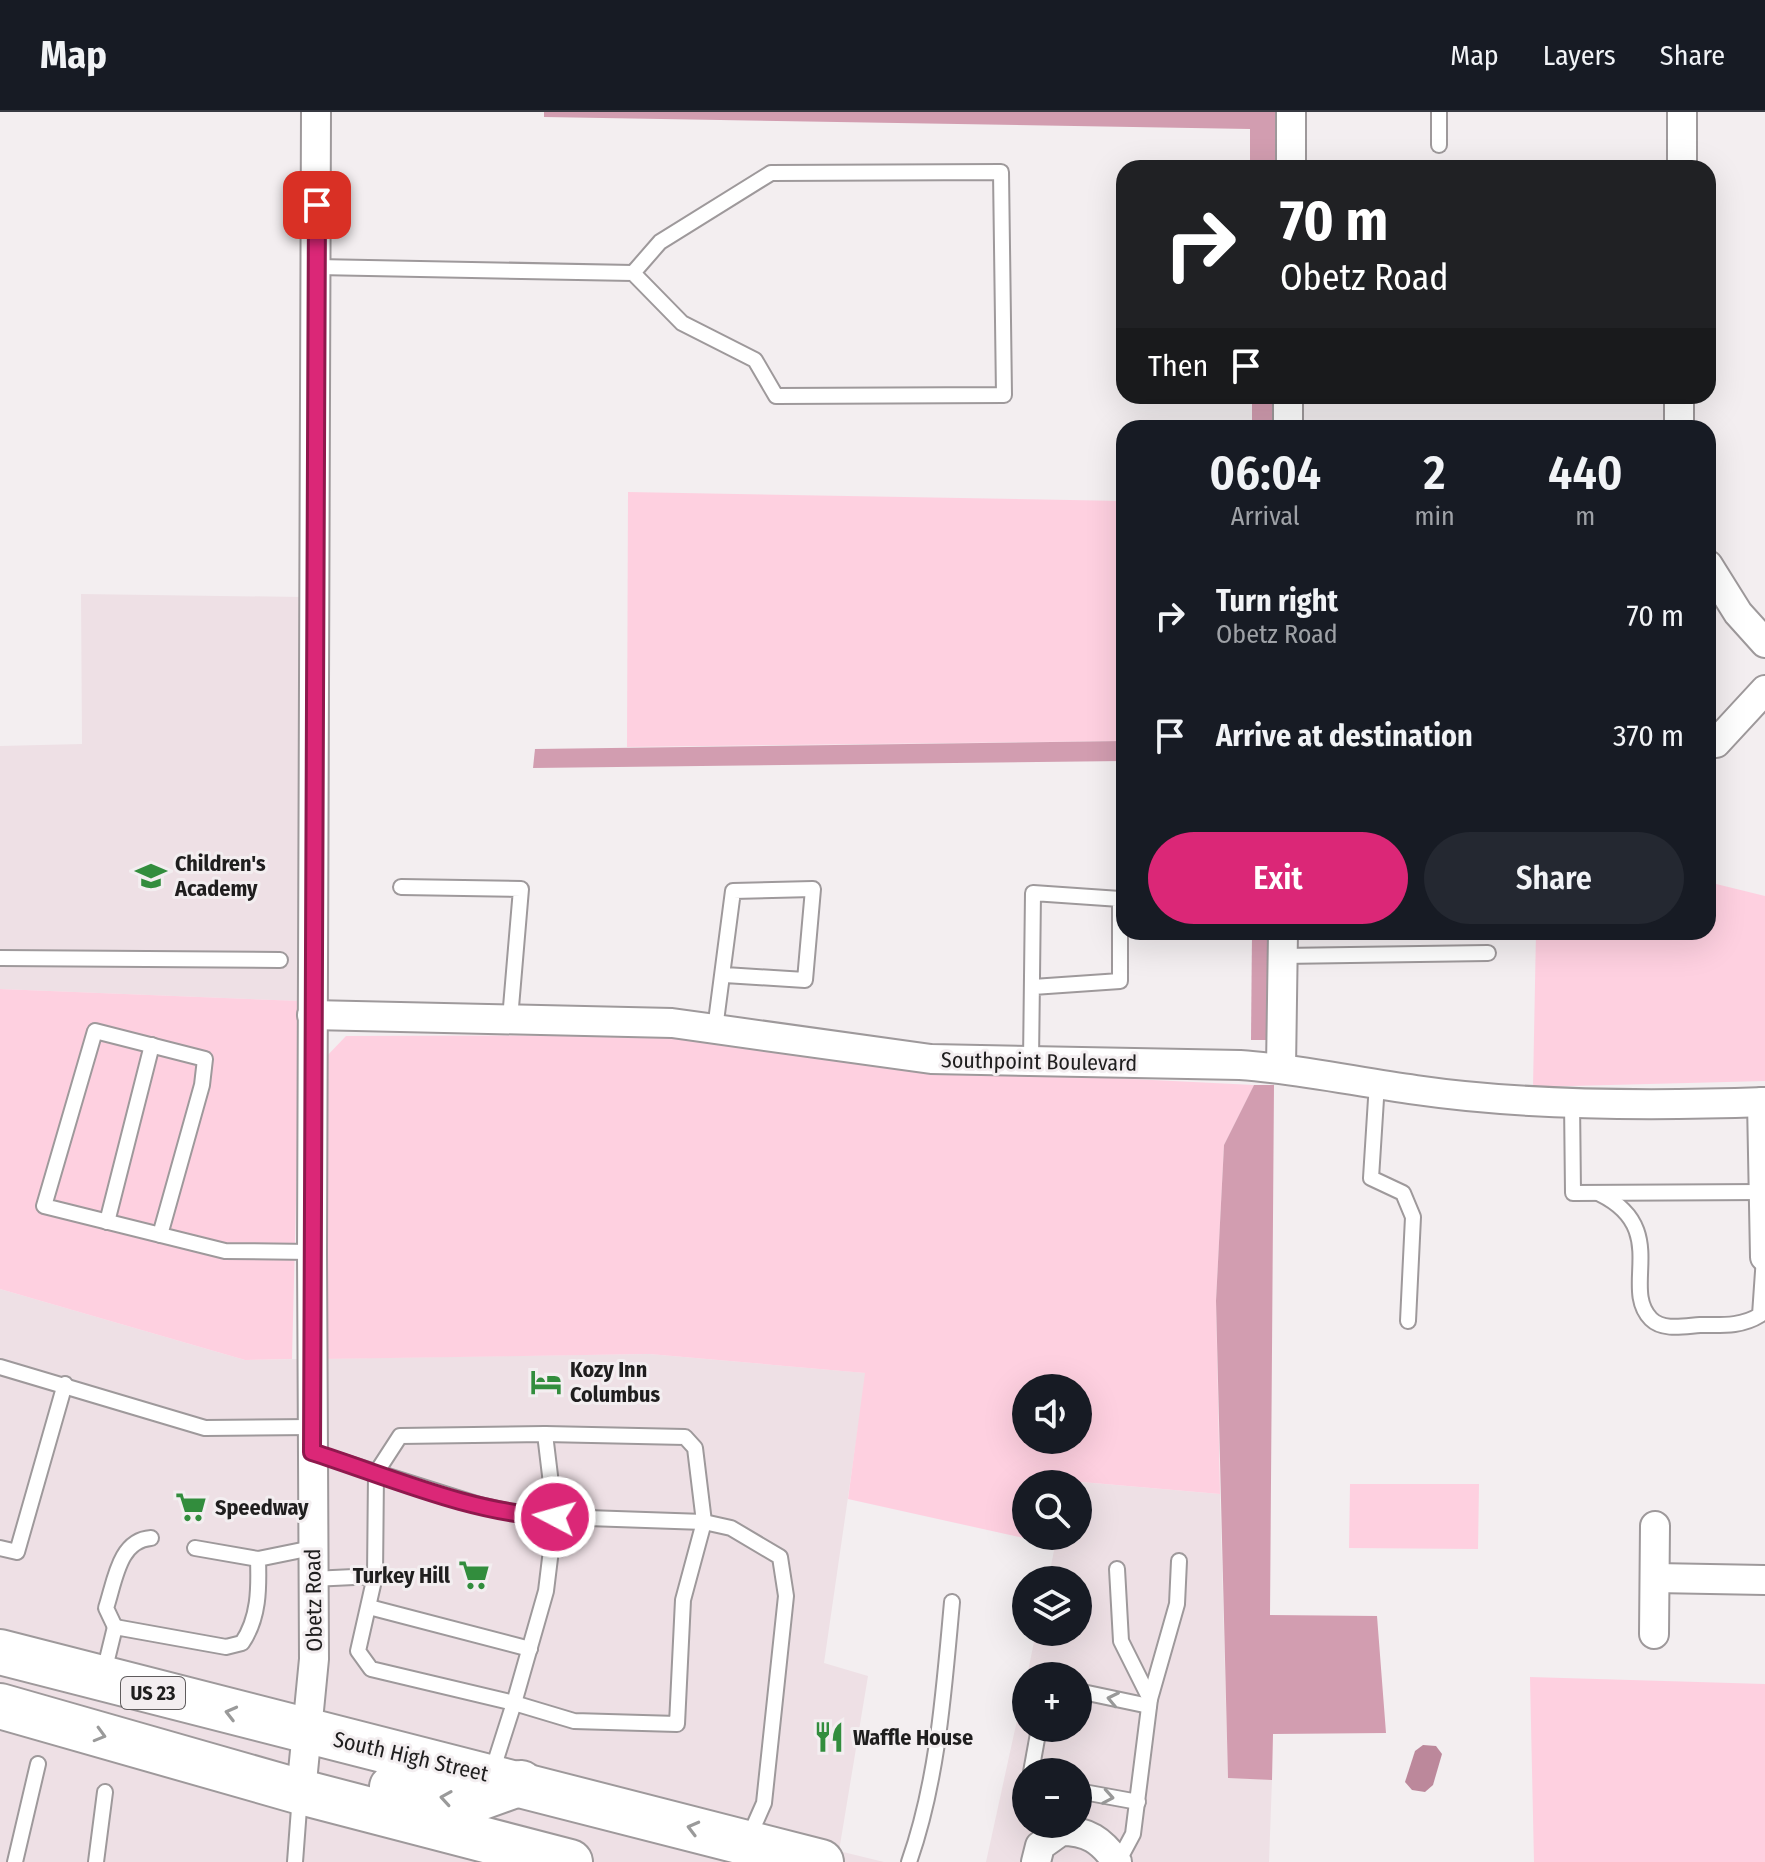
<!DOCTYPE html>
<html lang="en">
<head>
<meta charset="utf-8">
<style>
	body { margin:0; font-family:"Fira Sans Condensed",sans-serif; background:#242831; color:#f1f3f6; height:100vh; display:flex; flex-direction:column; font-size:30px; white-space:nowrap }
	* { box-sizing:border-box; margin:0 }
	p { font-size:26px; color:#9ea1a6 }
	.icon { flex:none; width:44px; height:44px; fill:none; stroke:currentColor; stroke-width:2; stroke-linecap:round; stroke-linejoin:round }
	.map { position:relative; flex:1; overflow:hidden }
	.details { position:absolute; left:1116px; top:308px; width:600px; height:520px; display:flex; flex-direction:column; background:#171b24; border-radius:24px; box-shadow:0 8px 32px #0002 }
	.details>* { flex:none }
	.banner { position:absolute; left:1116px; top:48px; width:600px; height:244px; border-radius:24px; box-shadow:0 8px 32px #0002; background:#202124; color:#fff; overflow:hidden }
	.tools { position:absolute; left:1012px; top:1262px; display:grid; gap:16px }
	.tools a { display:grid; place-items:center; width:80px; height:80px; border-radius:50%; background:#171b24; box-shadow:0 8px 32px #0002; font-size:40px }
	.pin { position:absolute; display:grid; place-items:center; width:68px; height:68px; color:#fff; margin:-34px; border-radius:16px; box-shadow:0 4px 12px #0006 }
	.me { position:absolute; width:88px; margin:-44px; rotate:276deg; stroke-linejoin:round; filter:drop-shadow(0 0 6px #0008) }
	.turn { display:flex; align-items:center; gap:28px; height:168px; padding:0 32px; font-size:36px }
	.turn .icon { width:104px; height:104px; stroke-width:2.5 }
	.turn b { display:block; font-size:56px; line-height:68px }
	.then { display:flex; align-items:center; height:76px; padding:0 32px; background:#0003; gap:16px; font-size:30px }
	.eta { display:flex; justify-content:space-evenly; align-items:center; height:136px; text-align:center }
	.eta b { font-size:48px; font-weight:600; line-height:56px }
	.action { display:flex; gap:16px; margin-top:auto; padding:16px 32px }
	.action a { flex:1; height:92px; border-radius:48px; background:#db2777; color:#fff; font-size:32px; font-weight:600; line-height:92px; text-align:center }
	.action a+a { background:#242831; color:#f1f3f6 }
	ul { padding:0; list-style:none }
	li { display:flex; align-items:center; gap:24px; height:120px; padding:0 32px }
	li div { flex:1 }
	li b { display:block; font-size:30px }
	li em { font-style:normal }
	header { display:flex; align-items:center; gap:48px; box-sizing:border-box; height:112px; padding:0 40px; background:#171b24; border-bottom:2px solid #363941 }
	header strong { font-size:38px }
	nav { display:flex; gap:44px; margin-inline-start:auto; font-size:28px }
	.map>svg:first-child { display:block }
</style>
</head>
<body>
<header>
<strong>Map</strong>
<nav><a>Map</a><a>Layers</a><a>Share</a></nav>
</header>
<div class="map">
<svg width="1765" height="1750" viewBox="0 0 1765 1750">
	<rect width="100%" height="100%" fill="#f3eef0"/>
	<g fill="#eee0e5" fill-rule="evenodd">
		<polygon points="81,482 302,485 301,889 0,877 0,634 82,632"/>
		<polygon points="0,1177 245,1248 649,1242 866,1261 824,1551 868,1564 839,1739 884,1750 0,1750"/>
		<path d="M1069,1369L1220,1382L1228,1665L1272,1668L1269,1750H986L1026,1567V1616H1078V1564H1027L1036,1520H1078V1468H1048L1057,1424H1078V1372H1069ZM1026,1660H1078V1712H1026Z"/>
	</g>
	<g fill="#fed0e0" fill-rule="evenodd">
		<polygon points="628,380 1124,389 1124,629 627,635"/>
		<polygon points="1708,770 1765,784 1765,969 1533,975 1536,820 1708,820"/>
		<polygon points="0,877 301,889 292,1247 245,1248 0,1177"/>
		<path d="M668,923L913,956L1254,973L1224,1033L1216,1189L1220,1382L1070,1369L1069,1372H1026V1424H1057L1055,1433L848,1387L865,1261L649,1242L322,1247L324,947L346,924ZM1026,1276H1078V1328H1026Z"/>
		<polygon points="1350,1372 1479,1372 1478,1437 1349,1436"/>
		<polygon points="1530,1565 1765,1572 1765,1750 1534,1750"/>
	</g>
	<g fill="#d29db0">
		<polygon points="544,0 1281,0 1280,56 1250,56 1250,17 544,5"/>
		<polygon points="1252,284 1279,284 1278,316 1252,316"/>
		<polygon points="1124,629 1124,649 533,656 535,637"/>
		<polygon points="1252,820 1275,820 1274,928 1251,928"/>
		<polygon points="1254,973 1274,973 1270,1503 1377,1504 1386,1621 1273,1622 1272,1668 1228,1666 1216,1189 1224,1033"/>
	</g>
	<polygon fill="#bc889b" points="1423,1633 1436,1634 1442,1642 1433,1673 1425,1680 1412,1678 1405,1670 1415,1639"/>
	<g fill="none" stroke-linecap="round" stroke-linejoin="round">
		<defs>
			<g id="lane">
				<polyline points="1439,0 1439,33"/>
				<polyline points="317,155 633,161 682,211 755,248 776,284 1004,283 1001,60 771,61 660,130 633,161"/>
				<polyline points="401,775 521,777 510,907"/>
				<polyline points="1282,844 1488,841"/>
				<polyline points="0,846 280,848"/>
				<polyline points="715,917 733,779 813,777 805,868 725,863"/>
				<polyline points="1031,949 1033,781 1120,787 1120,869 1033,875"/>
				<polyline points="1377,971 1371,1066 1403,1081 1413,1105 1408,1209"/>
				<polyline points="1572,989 1573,1081 1763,1080"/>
				<path d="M1600,1082C1671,1117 1620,1176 1651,1207C1663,1219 1685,1214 1700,1213C1721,1213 1741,1215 1760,1203L1764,1145"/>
				<polyline points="107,1110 152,933"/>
				<polyline points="160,1123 202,973 205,947 95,919 44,1094 225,1139 312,1140"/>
				<polyline points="0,1255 205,1316 312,1315"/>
				<polyline points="312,1340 480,1393 529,1404 704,1410 731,1416 780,1445 786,1484 764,1691 749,1725"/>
				<polyline points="0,1436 17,1440 65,1272"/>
				<polyline points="195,1436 258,1447"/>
				<polyline points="1117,1457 1121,1529 1150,1587 1133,1722 1118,1750"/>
				<polyline points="312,1467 375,1464 376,1361 400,1324 545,1322 555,1405 546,1479 514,1591 371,1557 358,1539 375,1464"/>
				<polyline points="369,1495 530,1537"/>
				<path d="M115,1515L106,1496C115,1469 119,1428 151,1426"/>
				<path d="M103,1564L115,1515L226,1535L242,1531C259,1506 259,1477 258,1447L312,1436"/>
				<polyline points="1078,1579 1149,1594"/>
				<polyline points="1150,1587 1177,1492 1179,1449"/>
				<polyline points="1031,1660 1039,1616"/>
				<polyline points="491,1663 514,1591 574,1609 677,1612 683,1488 704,1410 695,1336 685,1325 545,1322"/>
				<polyline points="1078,1679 1138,1690"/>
				<polyline points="15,1750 38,1652"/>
				<polyline points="96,1750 105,1680"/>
				<polyline points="295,1750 300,1683"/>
				<path d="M909,1750C938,1668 944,1577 952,1490"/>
			</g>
			<g id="street">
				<polyline points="1291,56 1291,0"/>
				<polyline points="1682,56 1682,0"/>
				<polyline points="1288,316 1288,284"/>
				<polyline points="1679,316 1679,284"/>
				<polyline points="1708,453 1738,501 1765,531"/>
				<polyline points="1716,631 1765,578"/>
				<path d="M312,903L672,911L931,947L1240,953C1299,957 1357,970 1416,978C1526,994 1654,994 1765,990"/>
				<polyline points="1281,956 1283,820"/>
				<polyline points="1762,990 1765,1145"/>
				<polyline points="1655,1466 1765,1468"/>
				<polyline points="1654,1522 1655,1414"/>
				<polyline points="301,1680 314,1547 312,1140 316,0"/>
				<path d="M1036,1750L1040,1734L1061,1719C1088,1719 1101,1728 1117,1750"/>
			</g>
			<g id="primary">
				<polyline points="0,1540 821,1750"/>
				<polyline points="0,1594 301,1680 570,1750"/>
				<polyline points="392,1675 468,1690 521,1671"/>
			</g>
		</defs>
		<use href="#lane" stroke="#9e999b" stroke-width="18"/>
		<use href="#street" stroke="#9e999b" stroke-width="32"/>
		<use href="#primary" stroke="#9e999b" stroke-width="48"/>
		<use href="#lane" stroke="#fff" stroke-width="14"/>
		<use href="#street" stroke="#fff" stroke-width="28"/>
		<use href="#primary" stroke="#fff" stroke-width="44"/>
	</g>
	<defs><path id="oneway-chevron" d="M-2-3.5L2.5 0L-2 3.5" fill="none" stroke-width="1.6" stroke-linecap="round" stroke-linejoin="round" transform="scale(2)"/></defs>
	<g stroke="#9a9a9a">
		<use href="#oneway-chevron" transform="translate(1113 1587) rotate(-168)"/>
		<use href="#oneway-chevron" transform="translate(231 1601) rotate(-166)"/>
		<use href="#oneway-chevron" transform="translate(100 1623) rotate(16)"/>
		<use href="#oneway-chevron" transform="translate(1108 1685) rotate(10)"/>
		<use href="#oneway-chevron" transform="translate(446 1686) rotate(-171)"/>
		<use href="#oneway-chevron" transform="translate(693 1716) rotate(-165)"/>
	</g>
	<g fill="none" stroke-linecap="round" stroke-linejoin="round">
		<defs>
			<path id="route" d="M317,93L312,1340C390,1365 473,1402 555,1405"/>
		</defs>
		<use href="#route" stroke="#8e194d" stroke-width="20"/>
		<use href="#route" stroke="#db2777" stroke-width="14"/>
	</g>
	<defs>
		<symbol id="school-bare" viewBox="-9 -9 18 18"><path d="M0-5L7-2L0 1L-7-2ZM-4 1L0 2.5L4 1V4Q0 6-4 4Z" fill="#328d3d" stroke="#f3eef0" stroke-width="2.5" paint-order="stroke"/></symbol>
		<symbol id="hotel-bare" viewBox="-9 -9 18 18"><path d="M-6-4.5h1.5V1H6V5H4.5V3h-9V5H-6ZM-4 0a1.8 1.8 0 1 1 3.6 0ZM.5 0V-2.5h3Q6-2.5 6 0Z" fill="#328d3d" stroke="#f3eef0" stroke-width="2.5" paint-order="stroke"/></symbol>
		<symbol id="supermarket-bare" viewBox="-9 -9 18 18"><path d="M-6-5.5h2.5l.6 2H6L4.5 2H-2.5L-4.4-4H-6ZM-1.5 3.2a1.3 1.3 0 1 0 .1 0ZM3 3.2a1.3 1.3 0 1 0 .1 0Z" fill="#328d3d" stroke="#f3eef0" stroke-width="2.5" paint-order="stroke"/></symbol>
		<symbol id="restaurant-bare" viewBox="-9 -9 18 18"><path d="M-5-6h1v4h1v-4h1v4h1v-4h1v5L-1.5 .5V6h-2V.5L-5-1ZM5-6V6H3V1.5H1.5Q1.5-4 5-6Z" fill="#328d3d" stroke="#f3eef0" stroke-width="2.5" paint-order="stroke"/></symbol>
	</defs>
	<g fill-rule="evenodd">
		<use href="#school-bare" x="129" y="742" width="44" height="44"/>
		<use href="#hotel-bare" x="524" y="1248" width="44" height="44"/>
		<use href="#supermarket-bare" x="169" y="1373" width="44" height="44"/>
		<use href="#supermarket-bare" x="452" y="1441" width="44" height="44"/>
		<use href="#restaurant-bare" x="807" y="1603" width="44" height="44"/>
	</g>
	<g text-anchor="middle" stroke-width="6" stroke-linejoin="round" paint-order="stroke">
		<rect fill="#f3eef0" stroke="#5f5c5d" stroke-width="2" x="121" y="1565" width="64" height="32" rx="6"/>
		<g font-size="20" font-weight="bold" fill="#1f1e1e">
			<text x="153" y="1588">US 23</text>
		</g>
		<g font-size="22" font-weight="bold" fill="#1f1e1e" stroke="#f3eef0" text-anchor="start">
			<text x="175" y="759">Children's<tspan x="175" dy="25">Academy</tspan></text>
			<text x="570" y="1265">Kozy Inn<tspan x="570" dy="25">Columbus</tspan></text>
			<text x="215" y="1403">Speedway</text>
			<text x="450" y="1471" text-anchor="end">Turkey Hill</text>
			<text x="853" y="1633">Waffle House</text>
		</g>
		<g font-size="22" fill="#1f1e1e" stroke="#f3eef0">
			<text transform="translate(1039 949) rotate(1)" y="8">Southpoint Boulevard</text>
			<text transform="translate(313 1488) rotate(-91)" y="8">Obetz Road</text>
			<text transform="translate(411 1644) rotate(13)" y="8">South High Street</text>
		</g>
	</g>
</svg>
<div class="tools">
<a><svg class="icon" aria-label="sound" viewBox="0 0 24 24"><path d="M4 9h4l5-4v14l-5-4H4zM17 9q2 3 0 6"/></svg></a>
<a><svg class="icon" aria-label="search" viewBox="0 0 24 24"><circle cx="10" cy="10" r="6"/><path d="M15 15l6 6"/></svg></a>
<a><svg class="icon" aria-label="layers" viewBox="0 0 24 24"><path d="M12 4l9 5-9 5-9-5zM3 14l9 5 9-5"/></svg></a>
<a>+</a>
<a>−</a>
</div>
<div class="pin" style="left:317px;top:93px;background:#d93025"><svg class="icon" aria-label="arrive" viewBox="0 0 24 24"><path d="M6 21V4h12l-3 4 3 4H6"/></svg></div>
<svg class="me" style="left:555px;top:1405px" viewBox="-20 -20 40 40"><circle r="17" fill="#db2777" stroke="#fff" stroke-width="3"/><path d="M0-11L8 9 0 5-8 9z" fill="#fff"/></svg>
<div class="banner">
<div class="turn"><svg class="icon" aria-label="right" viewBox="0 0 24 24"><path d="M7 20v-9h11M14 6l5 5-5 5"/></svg><div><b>70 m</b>Obetz Road</div></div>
<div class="then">Then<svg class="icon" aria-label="arrive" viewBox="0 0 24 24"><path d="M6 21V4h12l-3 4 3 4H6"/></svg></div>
</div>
<section class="details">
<div class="eta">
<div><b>06:04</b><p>Arrival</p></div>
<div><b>2</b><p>min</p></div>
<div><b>440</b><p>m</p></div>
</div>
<ul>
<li><svg class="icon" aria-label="right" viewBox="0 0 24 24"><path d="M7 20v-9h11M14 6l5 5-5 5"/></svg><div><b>Turn right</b><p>Obetz Road</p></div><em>70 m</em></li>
<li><svg class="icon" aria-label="arrive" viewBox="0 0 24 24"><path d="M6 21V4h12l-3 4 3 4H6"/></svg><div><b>Arrive at destination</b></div><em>370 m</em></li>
</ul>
<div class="action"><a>Exit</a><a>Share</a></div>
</section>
</div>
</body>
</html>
